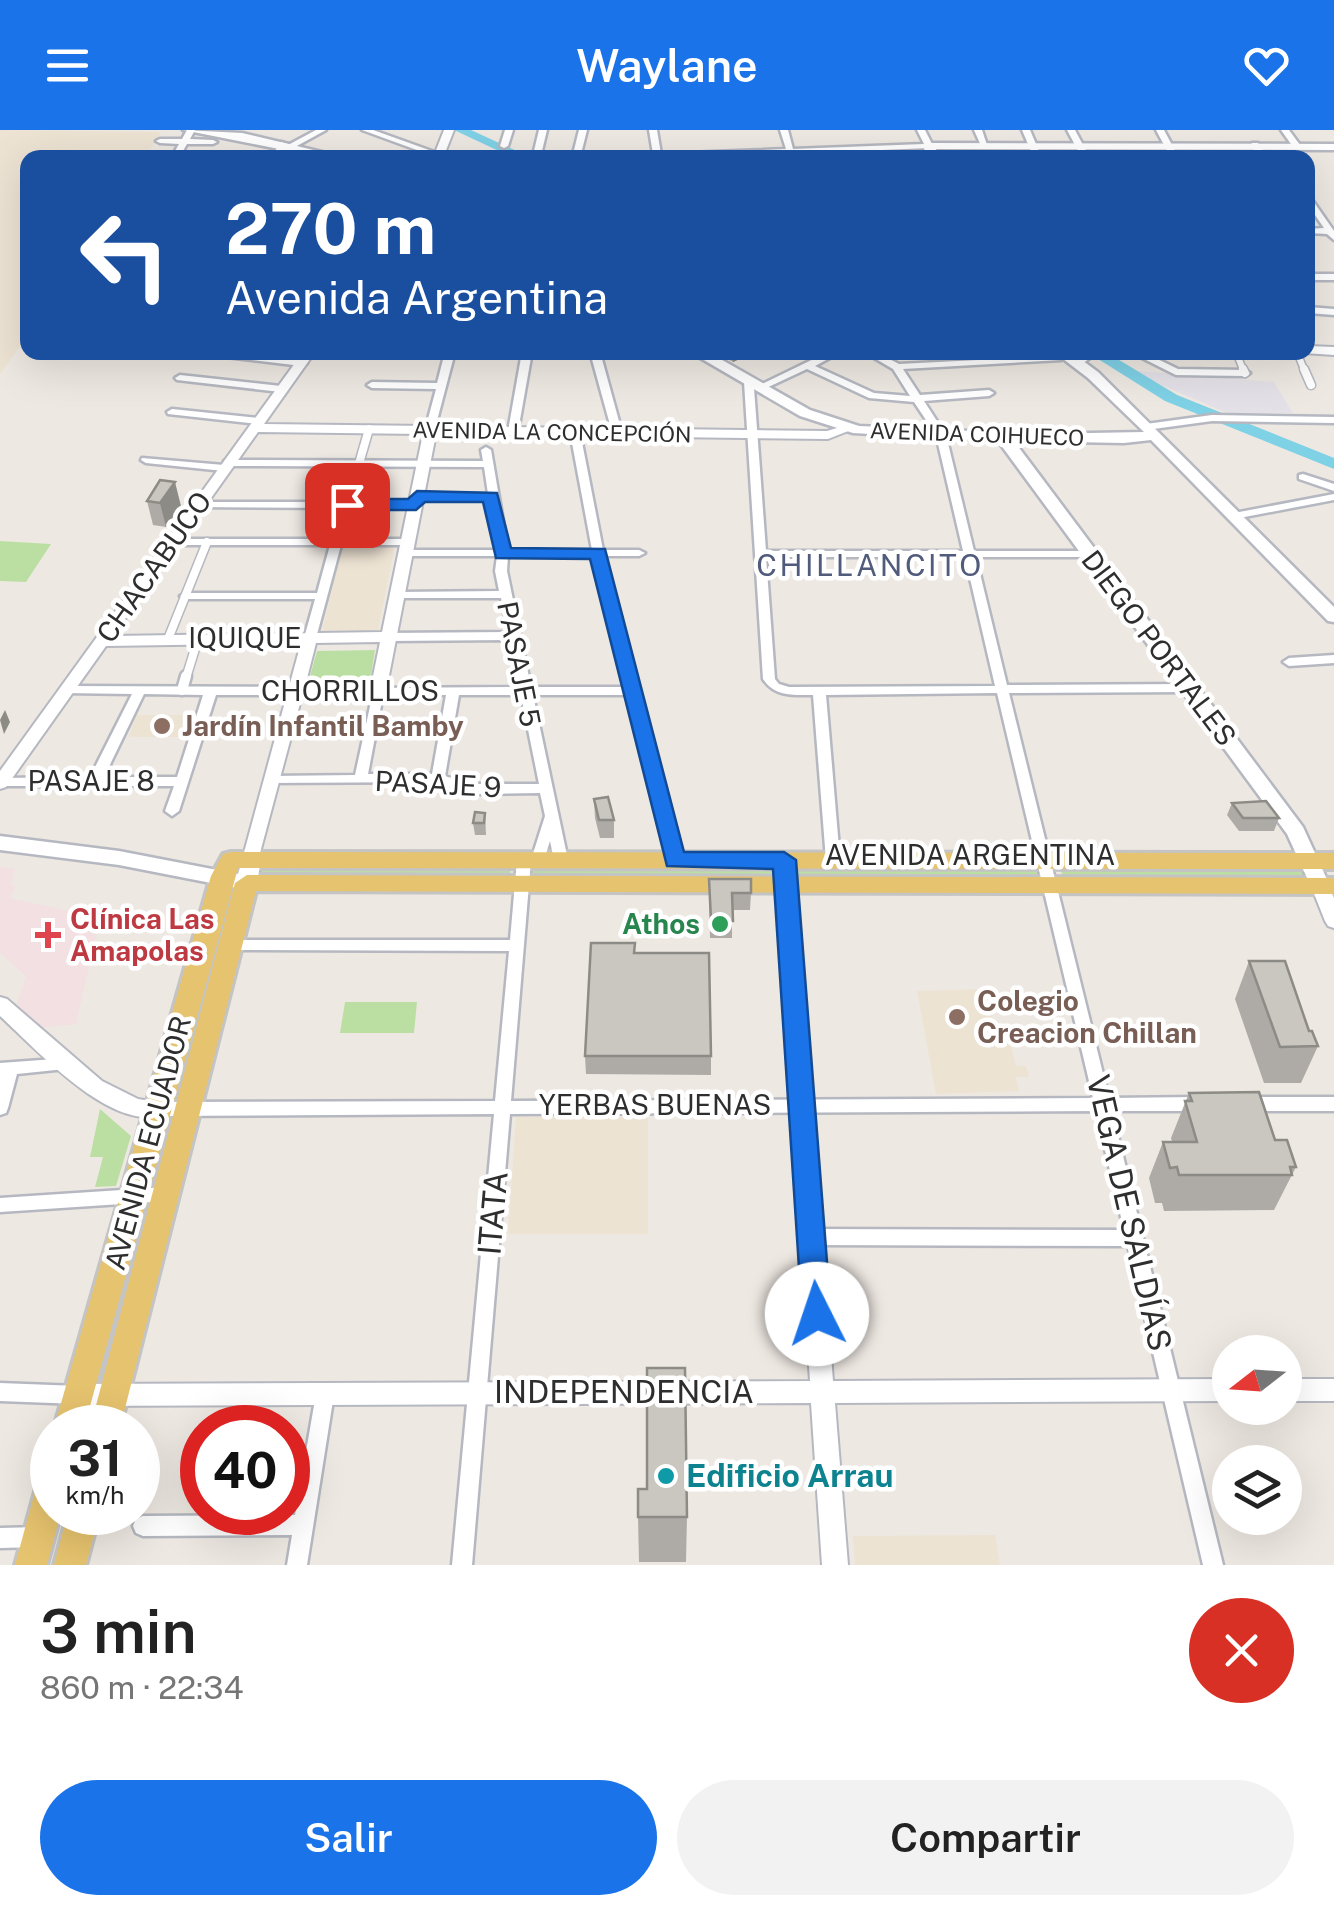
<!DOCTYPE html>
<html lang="es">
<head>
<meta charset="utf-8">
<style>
	body { margin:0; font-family:"Public Sans",sans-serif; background:#f2f2f2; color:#222; height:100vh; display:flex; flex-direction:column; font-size:38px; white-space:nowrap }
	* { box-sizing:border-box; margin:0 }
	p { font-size:32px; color:#767676 }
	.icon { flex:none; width:55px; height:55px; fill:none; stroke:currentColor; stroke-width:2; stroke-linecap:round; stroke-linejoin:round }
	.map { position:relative; height:1435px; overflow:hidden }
	.sheet { display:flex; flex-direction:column; background:#fff; flex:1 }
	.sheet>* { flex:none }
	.guide { position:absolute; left:20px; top:20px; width:1295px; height:210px; border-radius:20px; box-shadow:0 10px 40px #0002; background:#1a4fa0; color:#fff; overflow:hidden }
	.needle { width:65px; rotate:253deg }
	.fabs { position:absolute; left:1212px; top:1205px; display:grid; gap:20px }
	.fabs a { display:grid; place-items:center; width:90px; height:90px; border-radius:50%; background:#fff; box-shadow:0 10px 40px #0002; font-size:50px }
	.speed { position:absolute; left:30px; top:1275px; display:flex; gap:20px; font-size:50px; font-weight:700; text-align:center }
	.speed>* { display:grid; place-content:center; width:130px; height:130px; border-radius:50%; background:#fff; box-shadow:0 10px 40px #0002; line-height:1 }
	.speed small { font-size:25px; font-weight:400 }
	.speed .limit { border:15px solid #d22; background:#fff; color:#111 }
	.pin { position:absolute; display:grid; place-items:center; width:85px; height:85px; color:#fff; margin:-42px; border-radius:20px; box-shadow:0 5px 15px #0006 }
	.me { position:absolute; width:110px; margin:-55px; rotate:356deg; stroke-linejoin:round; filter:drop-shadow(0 0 8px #0008) }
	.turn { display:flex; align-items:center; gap:35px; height:210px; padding:0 40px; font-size:45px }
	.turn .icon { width:130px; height:130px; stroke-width:2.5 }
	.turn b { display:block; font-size:70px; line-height:85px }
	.round { display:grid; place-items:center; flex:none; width:105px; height:105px; border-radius:52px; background:#f2f2f2 }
	.overview { display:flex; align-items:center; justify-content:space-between; height:170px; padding:0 40px }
	h1 { font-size:60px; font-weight:600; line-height:75px }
	.cta { display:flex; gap:20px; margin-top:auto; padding:20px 40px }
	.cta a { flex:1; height:115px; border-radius:60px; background:#1a73e8; color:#fff; font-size:40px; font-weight:600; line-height:115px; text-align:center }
	.cta a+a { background:#f2f2f2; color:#222 }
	header { display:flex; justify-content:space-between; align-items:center; height:130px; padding:0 40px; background:#1a73e8; color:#fff; font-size:45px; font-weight:600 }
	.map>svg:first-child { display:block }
</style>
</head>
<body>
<header><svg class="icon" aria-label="menu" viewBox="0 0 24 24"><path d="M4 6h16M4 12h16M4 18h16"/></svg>Waylane<svg class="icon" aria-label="heart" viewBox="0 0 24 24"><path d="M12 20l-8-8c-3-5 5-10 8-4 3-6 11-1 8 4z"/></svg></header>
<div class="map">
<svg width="1334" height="1435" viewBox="0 0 1334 1435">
	<rect width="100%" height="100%" fill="#eee8e2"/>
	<polygon fill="#e3e1e7" points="1127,240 1274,252 1293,283 1227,283"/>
	<g fill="#ede3d3">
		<polygon points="0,0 161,2 145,27 28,28 27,206 0,244"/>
		<polygon points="342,415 395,415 378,501 322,501"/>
		<polygon points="136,585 196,585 189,607 129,607"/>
		<polygon points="985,859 998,912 1010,912 1016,936 1026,936 1029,947 1016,947 1019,961 936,964 917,861"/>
		<polygon points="516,987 648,987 648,1104 508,1104"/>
		<polygon points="995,1405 1000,1435 855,1435 853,1406"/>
	</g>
	<polygon fill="#f3e0e2" points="0,737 15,739 11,755 15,756 10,768 100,788 76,894 37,898 15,880 26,846 0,823"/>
	<g fill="#bbdfa3">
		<polygon points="0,411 51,414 26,452 0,451"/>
		<polygon points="375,520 370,552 308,553 317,521"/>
		<polygon points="527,733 782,734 783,747 525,747"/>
		<polygon points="510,734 510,748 255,747 258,735"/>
		<polygon points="797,735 1035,735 1039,751 798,750"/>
		<polygon points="1060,735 1301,736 1306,750 1063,750"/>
		<polygon points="345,872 417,872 414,903 340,903"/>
		<polygon points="100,979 131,1006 116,1056 95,1057 103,1027 90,1027"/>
	</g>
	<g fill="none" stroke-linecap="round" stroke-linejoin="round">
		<g fill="#7fd1e6" fill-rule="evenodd">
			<polygon points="454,0 471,0 532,28 514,28"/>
			<polygon points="1087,222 1106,222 1177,265 1334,328 1334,339 1165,271"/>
		</g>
		<defs>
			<g id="pedestrian-far2">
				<polyline points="1236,222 1244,242"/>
				<polyline points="1297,222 1305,242"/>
			</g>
			<g id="pedestrian-far1">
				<polyline points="1243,239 1245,243"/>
				<polyline points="1304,239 1311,255"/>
				<polyline points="347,375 369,299"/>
				<polyline points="168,509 207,412"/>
				<polyline points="186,548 198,509"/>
			</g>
			<polyline id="pedestrian" points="182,560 186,546"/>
			<g id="minor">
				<polygon points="187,0 195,0 190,9 213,10 217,12 213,14 187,14 179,28 171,28 179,14 160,13 156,11 160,9 182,9"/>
				<polygon points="316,0 326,0 295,17 288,15"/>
				<polygon points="362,0 373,0 443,25 436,27"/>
				<polygon points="505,0 513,0 508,16 504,18 500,16"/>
				<polygon points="539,0 547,0 541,25 537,27 533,25"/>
				<polygon points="579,0 587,0 581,24 584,28 576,28 573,24"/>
				<polygon points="649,0 657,0 661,24 786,19 780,0 788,0 793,19 924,14 917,0 925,0 933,16 929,18 692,28 615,28 653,24"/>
				<polygon points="974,0 982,0 988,18 982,18"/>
				<polygon points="1022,0 1030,0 1042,28 1034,28"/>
				<polygon points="1067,0 1075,0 1090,28 1082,28"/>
				<polygon points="1156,0 1164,0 1179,28 1171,28"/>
				<polygon points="1281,0 1289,0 1300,15 1299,17 1293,17"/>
				<polygon points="281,12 288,14 278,28 270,28"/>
				<polygon points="1252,13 1258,13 1268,28 1260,28 1251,15"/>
				<polygon points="1308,68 1311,68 1334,101 1334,110 1327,104 1308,103 1308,99 1324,98 1308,75"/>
				<rect x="1308" y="144" width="26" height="6"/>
				<polygon points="1308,177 1334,179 1334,185 1308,183"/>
				<polygon points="205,222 237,222 302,230 307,233 302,236 209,225"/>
				<polygon points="445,222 455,222 434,302 426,302 425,300 436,259 372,258 367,255 372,252 437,253"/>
				<polygon points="522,222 532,222 518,301 513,304 508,301"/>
				<polygon points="590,222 600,222 622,302 621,304 613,304 612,302"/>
				<path d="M828,222H841L815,236L874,263L910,266L893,239L864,222H876L899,234L1061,226V230L903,239L920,265L989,260L994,263L989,266L924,271L946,305L974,421H1088L1094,424L1088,427H976L1007,555L1189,554L1195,558L1189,562L1009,563L1109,968L1198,967L1204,969L1206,974L1204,979L1198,981H1112L1223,1435H1203L1128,1116L811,1115L805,1112L802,1107L805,1102L811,1099L1124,1100L1096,981L510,984L472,1435H452L494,984L156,986L150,984L148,979L150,974L156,972L495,971L509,821L231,820L226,819L224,815L226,811L231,810H510L517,730L524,725L531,730L511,971L1093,968L997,563L826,565L840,730L833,735L826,730L813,565C793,565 775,567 763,549L744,252L752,250L754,258ZM807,239L869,268L914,272L936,305L963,421H766L754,258L762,260ZM766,427H965L995,556L789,557L779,554L775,549Z"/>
				<polygon points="1130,222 1143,222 1178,239 1245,240 1250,243 1245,246 1176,245"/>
				<polygon points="180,245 281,256 286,259 281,262 177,250 175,248"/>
				<polygon points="172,279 258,288 263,291 258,294 168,284 167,282"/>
				<polygon points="1212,285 1334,287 1334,293 1212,291 1146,300 1141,297 1146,294"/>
				<path d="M575,299L580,302L603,420H639L645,423L639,426H604L682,730L680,733H670L668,730L627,565H533L568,730L561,735L554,730L550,711L543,733H533L531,730L545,686L540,663L468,664L437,652L267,653L265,650L267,647L272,646L355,645L374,558L519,557L509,510L389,511L383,507L389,503L508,502L501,468H398L392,465L398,462L499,461L495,441L497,426H406L400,423L406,420H497L490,370H417L412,367L417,364H488L484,337L228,336V340L224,341L146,333L141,330L142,328L224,335V331L228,330L483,331L481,320L486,317L491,320L508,420H592L570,302ZM508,426H593L625,557H531L507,441ZM383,565H446L432,644H368ZM459,565H521L539,654H469L445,646Z"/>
				<polygon points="1303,344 1334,354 1334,361 1299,349 1299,345"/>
				<polygon points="1334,364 1334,370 1234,389 1229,386 1234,383"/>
				<polygon points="198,372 416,372 421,375 416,378 352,378 343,409 408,409 414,412 408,415 341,415 316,508 310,512 304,508 315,469 186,469 180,466 186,463 317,463 330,415 171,415 165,412 171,409 332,409 341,378 194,377 194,373"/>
				<polygon points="1334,525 1334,533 1289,536 1283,532 1289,528"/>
				<path d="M67,556L296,557L302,561L296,565H216L179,681L172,686L165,681L174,656H0L1,648L90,647L132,564L63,563L61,560ZM144,564L203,565L177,647H104Z"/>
				<polygon points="69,928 75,930 77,934 75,938 17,944 8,978 6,983 0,985 0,933"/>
				<polygon points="1245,967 1334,967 1334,981 1245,981 1239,979 1237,974 1239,969"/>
				<polygon points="167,1057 173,1059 175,1064 173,1069 167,1071 0,1082 0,1068"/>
				<polygon points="0,1253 78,1256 85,1259 87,1265 85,1271 78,1274 0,1271"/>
				<polygon points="325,1255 332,1258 334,1264 307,1435 287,1435 292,1405 143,1406 136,1403 133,1396 136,1389 143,1386 295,1385 316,1264 318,1258"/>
				<polygon points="39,1397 46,1400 49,1407 46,1414 39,1417 0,1418 0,1398"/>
			</g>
			<g id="tertiary">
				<polygon points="444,0 454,0 443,28 433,28"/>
				<polygon points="1308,216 1334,217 1334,225 1304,223 1308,222"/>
				<path d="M303,222H315L264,294L827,301L850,294L856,298L828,309L436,304L386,561L378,566H302L257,734L251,736L242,730L301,513L106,516L6,657L0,659V641ZM258,302L423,304L382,502L113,506ZM380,512L371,556H305L316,513Z"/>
				<polygon points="1084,222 1100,222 1080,235 1072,235 1072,229"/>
				<polygon points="784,724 793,730 833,1251 1230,1249 1230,1271 835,1273 848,1435 822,1435 811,1273 78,1276 70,1273 66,1265 70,1257 78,1254 810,1251 775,730"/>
				<polygon points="1320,750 1326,751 1334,768 1334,798 1328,796 1325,791 1311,756"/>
				<path d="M0,867L7,869L102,951L138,969L163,973L166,979L163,985C110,1002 35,918 0,886Z"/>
				<rect x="1285" y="1249" width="49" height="22"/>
			</g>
			<g id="secondary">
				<polygon points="183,0 242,3 347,28 324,28"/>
				<polygon points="929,13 1334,14 1334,20 936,19 939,28 928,28 923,16"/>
				<polygon points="690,222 708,222 810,280 859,296 1037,304 1144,302 1088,248 1054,222 1071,222 1098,242 1334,477 1334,492 1328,491 1151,310 1124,313 1014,311 1303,697 1330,756 1327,761 1313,761 1287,704 998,311 853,303 800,286"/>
				<polygon points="0,706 119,721 238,744 244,725 251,723 261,730 257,753 247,760 119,735 0,720"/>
			</g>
			<g id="primary">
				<polygon points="231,722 1334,723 1334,739 238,738 84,1298 54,1298 211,746 223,724"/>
				<polygon points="247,745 1334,748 1334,764 256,761 120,1298 90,1298 235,753"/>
				<polygon points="52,1342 52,1382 61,1382 47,1435 15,1435 36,1358 41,1347"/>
				<polygon points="68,1382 100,1382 86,1435 54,1435"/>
			</g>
		</defs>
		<use href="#pedestrian-far2" stroke="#b5b8c0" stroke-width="9"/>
		<use href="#pedestrian-far1" stroke="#b5b8c0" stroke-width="11"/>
		<use href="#pedestrian" stroke="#b5b8c0" stroke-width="15"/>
		<use href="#minor" stroke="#b5b8c0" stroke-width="5"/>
		<use href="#tertiary" stroke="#b5b8c0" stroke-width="4"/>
		<use href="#secondary" stroke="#b5b8c0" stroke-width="5"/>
		<use href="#primary" stroke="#c4c4c4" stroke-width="6"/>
		<use href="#pedestrian-far2" stroke="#fff" stroke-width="6"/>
		<use href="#pedestrian-far1" stroke="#fff" stroke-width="8"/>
		<use href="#pedestrian" stroke="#fff" stroke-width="10"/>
		<use href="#minor" fill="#fff" fill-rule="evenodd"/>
		<use href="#tertiary" fill="#fff" fill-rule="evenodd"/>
		<use href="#secondary" fill="#fff" fill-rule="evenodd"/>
		<use href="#primary" fill="#e6c36e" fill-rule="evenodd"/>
	</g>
	<g fill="#aeaaa5">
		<polygon points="719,222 755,222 733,232 719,224"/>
		<polygon points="147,371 181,376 166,397 153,395"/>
		<polygon points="594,669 614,690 614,708 600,708 595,688"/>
		<polygon points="1232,673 1279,688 1274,701 1239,701 1227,685"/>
		<polygon points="485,683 486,705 475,705 473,693"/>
		<polygon points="709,749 751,763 750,780 732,780 732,808 710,808"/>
		<polygon points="635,823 711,926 711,945 586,944 585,926"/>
		<polygon points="1249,831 1309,901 1318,916 1301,953 1264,953 1235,869"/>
		<polygon points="1189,963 1275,1010 1296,1037 1274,1080 1164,1081 1162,1073 1155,1073 1149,1048 1163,1012 1172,1012 1171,1008"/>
		<polygon points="638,1387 687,1387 686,1432 639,1432"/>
	</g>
	<g fill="#8d8b86">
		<polygon points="733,222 755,222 733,232"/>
		<polygon points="175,352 181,376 166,397 160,373"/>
		<polygon points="5,580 10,592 4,604 0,590"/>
	</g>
	<g fill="#cac6c0" stroke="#8d8b86" stroke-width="2.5">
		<polygon points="160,350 175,352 160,373 147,371"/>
		<polygon points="608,667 614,690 599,690 594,669"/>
		<polygon points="1266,671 1279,688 1243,688 1232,673"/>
		<polygon points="475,682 485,683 484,693 473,693"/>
		<polygon points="709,749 751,749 751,763 732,763 733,791 711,790"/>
		<polygon points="591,813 635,813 634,823 709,823 711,926 585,926"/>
		<polygon points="1249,831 1285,831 1309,901 1312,901 1318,916 1280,917"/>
		<polygon points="1259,962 1275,1010 1287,1010 1296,1037 1290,1037 1292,1045 1179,1045 1177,1037 1170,1038 1163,1012 1197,1012 1185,971 1192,971 1189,963"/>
		<polygon points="647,1238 685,1238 687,1387 638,1387 638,1359 647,1359"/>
	</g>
	<polygon fill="#1a73e8" stroke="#114b97" stroke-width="2.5" points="417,361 497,363 511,418 605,419 684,722 784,722 796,730 831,1184 827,1194 817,1197 806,1194 802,1184 773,739 667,736 590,429 496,428 483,372 425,372 416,380 347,380 338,375 347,369 408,369"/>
	<g fill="#8d6e63" stroke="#fff" stroke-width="4">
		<circle cx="162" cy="596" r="10"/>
		<circle cx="957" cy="887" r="10"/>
	</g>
	<circle fill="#2e9e5b" stroke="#fff" stroke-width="4" cx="720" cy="794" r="10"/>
	<path fill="#e0444e" stroke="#fff" stroke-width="4" d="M43 790h10v10h10v10h-10v10h-10v-10h-10v-10h10z"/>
	<circle fill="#0f9aa8" stroke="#fff" stroke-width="4" cx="666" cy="1346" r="10"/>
	<g text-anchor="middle" stroke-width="9" stroke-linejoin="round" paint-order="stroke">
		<g font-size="22" fill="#2e2e2e" stroke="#fff">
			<text transform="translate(552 302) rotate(1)" y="8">AVENIDA LA CONCEPCIÓN</text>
			<text transform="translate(977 304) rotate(2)" y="8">AVENIDA COIHUECO</text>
		</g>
		<g font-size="28" fill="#2e2e2e" stroke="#fff">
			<text transform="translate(154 437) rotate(-55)" y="10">CHACABUCO</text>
			<text x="245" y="518">IQUIQUE</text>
			<text transform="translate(1159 518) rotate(53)" y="10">DIEGO PORTALES</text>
			<text transform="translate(519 534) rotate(79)" y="10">PASAJE 5</text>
			<text x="350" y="571">CHORRILLOS</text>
			<text x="91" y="661">PASAJE 8</text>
			<text transform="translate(438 654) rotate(3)" y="10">PASAJE 9</text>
			<text x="970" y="735">AVENIDA ARGENTINA</text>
			<text x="655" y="985">YERBAS BUENAS</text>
			<text transform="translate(148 1013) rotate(-75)" y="10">AVENIDA ECUADOR</text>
		</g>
		<g font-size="28" font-weight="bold" fill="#785e54" stroke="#fff" text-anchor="start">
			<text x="182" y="606">Jardín Infantil Bamby</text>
			<text x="977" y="881">Colegio<tspan x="977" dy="32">Creacion Chillan</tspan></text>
		</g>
		<g font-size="28" font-weight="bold" fill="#be3a42" stroke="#fff" text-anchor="start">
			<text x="70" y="799">Clínica Las<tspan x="70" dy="32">Amapolas</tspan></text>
		</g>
		<g font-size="28" font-weight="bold" fill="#27864d" stroke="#fff" text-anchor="end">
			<text x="700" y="804">Athos</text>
		</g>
		<g font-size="30" letter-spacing="2.5" fill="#515b7b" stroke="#fff">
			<text x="870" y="446">CHILLANCITO</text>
		</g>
		<g font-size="32" fill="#2e2e2e" stroke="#fff">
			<text transform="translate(493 1083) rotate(-85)" y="11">ITATA</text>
			<text transform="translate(1129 1083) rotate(77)" y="11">VEGA DE SALDÍAS</text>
			<text x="624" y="1273">INDEPENDENCIA</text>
		</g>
		<g font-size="32" font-weight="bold" fill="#0d838f" stroke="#fff" text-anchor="start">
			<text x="686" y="1357">Edificio Arrau</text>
		</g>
	</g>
</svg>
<div class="fabs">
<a><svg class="needle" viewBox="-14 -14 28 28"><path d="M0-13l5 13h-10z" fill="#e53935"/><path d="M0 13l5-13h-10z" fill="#767676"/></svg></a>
<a><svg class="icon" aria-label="layers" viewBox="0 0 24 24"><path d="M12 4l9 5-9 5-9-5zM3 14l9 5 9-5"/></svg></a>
</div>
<div class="speed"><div>31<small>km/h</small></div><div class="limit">40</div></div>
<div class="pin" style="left:347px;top:375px;background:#d93025"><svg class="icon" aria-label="arrive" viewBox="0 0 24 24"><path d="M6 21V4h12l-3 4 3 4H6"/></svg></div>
<svg class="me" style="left:817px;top:1184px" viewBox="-20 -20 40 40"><circle r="19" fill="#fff"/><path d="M0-13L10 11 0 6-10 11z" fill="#1a73e8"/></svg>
<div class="guide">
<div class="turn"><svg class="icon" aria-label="left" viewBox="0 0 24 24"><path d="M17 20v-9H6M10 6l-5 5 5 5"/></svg><div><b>270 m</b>Avenida Argentina</div></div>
</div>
</div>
<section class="sheet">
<div class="overview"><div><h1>3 min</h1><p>860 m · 22:34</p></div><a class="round" style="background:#d93025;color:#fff"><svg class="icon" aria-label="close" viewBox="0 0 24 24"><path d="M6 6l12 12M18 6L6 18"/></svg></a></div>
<div class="cta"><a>Salir</a><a>Compartir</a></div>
</section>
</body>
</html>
